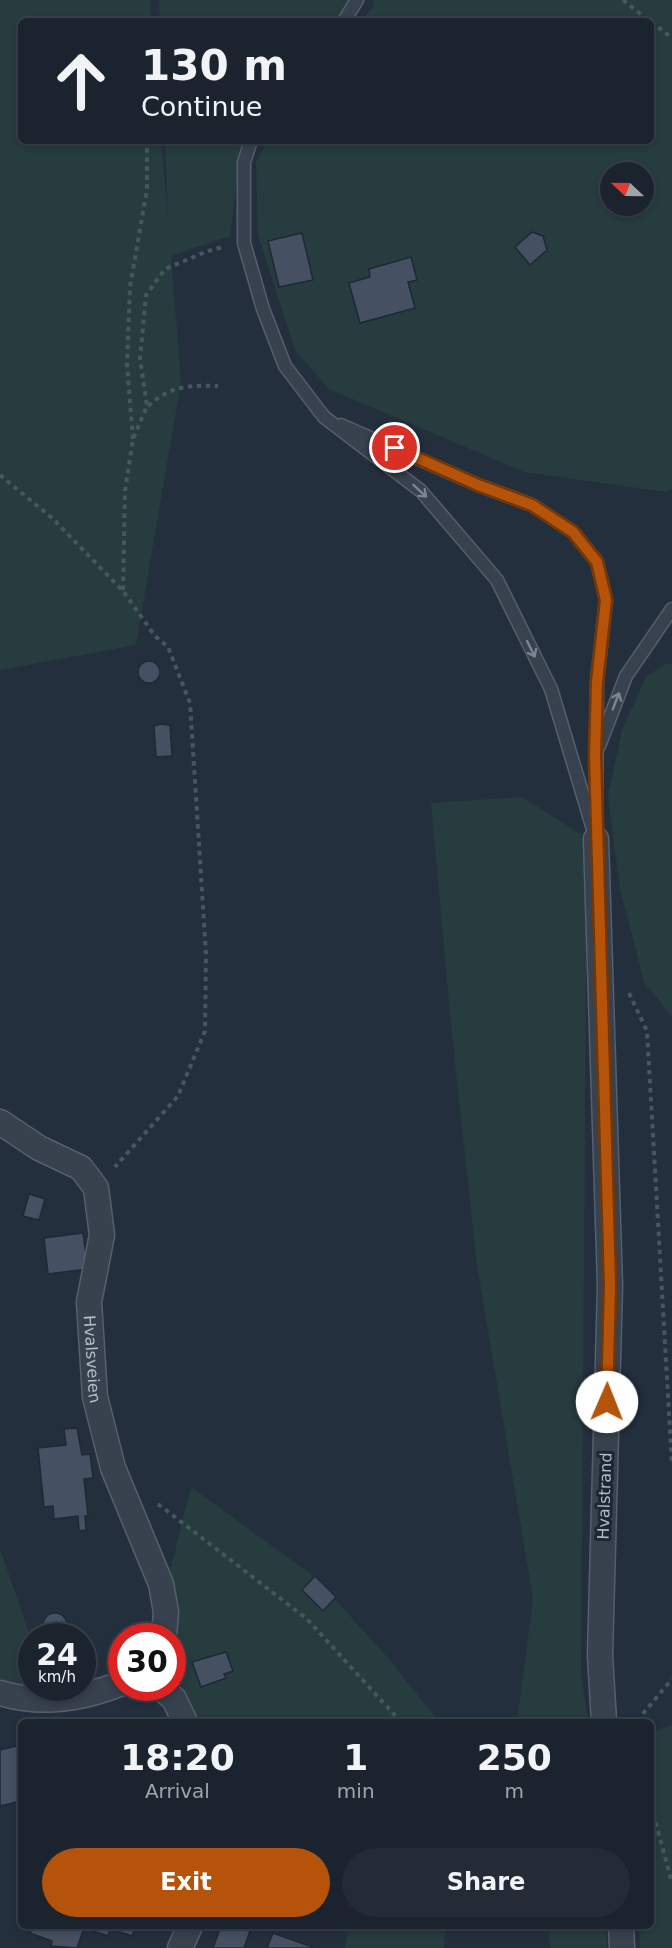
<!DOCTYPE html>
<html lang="en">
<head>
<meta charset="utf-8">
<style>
	body { margin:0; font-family:"DejaVu Sans",sans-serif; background:#242b36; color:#f1f3f6; height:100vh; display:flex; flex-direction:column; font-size:22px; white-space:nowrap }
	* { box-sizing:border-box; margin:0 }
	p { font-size:20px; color:#a0a4aa }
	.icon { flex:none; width:33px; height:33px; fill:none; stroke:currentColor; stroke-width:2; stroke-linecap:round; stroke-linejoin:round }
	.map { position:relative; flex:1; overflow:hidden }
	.side { position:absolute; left:18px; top:1719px; width:636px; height:210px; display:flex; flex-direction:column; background:#1b232e; border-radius:9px; box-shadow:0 3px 9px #0003,0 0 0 2px #39404a }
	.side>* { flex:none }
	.banner { position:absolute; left:18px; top:18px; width:636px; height:126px; border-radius:9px; box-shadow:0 3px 9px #0003,0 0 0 2px #39404a; background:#1b232e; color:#f1f3f6; overflow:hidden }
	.needle { width:39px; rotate:292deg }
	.controls { position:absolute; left:600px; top:162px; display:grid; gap:12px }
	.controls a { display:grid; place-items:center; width:54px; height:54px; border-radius:50%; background:#1b232e; box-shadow:0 3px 9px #0003,0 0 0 2px #39404a; font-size:30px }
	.speed { position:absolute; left:18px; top:1623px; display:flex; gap:12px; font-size:30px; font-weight:700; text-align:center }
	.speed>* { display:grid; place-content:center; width:78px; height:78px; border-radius:50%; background:#1b232e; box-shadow:0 3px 9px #0003,0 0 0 2px #39404a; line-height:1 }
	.speed small { font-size:15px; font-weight:400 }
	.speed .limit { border:9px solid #d22; background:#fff; color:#111 }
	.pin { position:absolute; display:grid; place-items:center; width:51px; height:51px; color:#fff; margin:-26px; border:3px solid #fff; border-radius:50%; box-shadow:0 2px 6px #0007 }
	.me { position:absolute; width:66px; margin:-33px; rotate:1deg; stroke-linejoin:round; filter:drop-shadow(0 0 4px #0008) }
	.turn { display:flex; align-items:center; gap:21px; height:126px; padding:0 24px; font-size:27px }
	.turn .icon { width:78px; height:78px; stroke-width:2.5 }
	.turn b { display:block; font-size:42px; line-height:51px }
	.eta { display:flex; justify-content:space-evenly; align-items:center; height:102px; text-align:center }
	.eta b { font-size:36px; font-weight:600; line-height:42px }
	.action { display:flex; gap:12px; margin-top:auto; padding:12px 24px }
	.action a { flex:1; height:69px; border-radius:36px; background:#b45309; color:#fff; font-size:24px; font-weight:600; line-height:69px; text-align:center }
	.action a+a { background:#242b36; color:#f1f3f6 }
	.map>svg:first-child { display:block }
</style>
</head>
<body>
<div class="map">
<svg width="672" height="1948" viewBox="0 0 672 1948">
	<rect width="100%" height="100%" fill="#242f3e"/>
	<g fill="#263c3f" fill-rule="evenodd">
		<polygon points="0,0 150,0 151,21 21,21 21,141 161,141 168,218 165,141 242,141 230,236 171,256 181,382 136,645 0,670"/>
		<polygon points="159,0 349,0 335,21 160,21"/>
		<path d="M374,0H672V489L666,492L524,472L329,389L295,350L258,235L256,162L267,141H651V21H360L373,8ZM610,172H644V206H610Z"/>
		<polygon points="665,664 672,664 672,1017 644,982 620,889 608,796 622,730 646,677"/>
		<polygon points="522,797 587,838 581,1673 588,1722 517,1722 533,1599 477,1265 452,1036 431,803"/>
		<polygon points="191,1487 316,1578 389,1659 439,1722 196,1722 181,1686 173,1687 172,1636 154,1636"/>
		<polygon points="0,1549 31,1638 32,1688 82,1688 83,1683 122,1688 163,1688 146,1689 101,1702 0,1697"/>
		<polygon points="672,1725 672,1948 640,1948 639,1926 651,1926 651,1733"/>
		<polygon points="349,1926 445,1926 444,1948 345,1948"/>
		<polygon points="548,1926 606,1926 607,1948 550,1948"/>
	</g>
	<g fill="#455162" stroke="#1f2835" stroke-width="1.5">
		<polygon points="532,232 543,236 547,250 530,265 515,247"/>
		<polygon points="302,233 313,280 279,287 268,241"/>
		<polygon points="411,257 417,280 408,282 415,308 360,323 349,283 370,277 369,269"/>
		<circle cx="149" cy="672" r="11"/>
		<polygon points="161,724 170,725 172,756 156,757 154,726"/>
		<polygon points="29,1194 45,1199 39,1220 23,1216"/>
		<polygon points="83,1233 88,1269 48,1274 44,1238"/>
		<polygon points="77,1428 82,1455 90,1454 93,1478 84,1479 88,1516 85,1516 86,1530 79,1531 78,1516 54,1519 53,1506 44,1507 38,1448 66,1445 64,1429"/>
		<polygon points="315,1576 336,1597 323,1611 302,1590"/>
		<circle cx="55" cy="1625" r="12"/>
		<polygon points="226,1652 233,1671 224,1674 226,1678 201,1687 192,1662"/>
		<polygon points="16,1746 17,1749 21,1748 21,1801 0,1806 0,1750"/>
		<polygon points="33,1926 136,1926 132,1936 110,1929 108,1936 84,1928 77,1948 51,1946 52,1941 30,1933"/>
		<polygon points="221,1926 251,1928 244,1948 213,1948"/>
		<polygon points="273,1933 315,1948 267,1948"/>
	</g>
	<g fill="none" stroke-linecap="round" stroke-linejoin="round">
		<defs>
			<g id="service">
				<polyline points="344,21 357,0"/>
				<polyline points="251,141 244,162 244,243 263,309 285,366 324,417 421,491 497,580 551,689 596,839"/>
				<polyline points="341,425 478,485 532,505 573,532 597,562 606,600 597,682 596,825"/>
				<polyline points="599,746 626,676 672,609"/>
			</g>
			<g id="minor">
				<polyline points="596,839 610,1286 600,1655 604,1722"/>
				<path id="s1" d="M0,1122L39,1148L81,1168L96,1188L102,1235L89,1302L95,1397L113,1468L161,1584L166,1612L164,1636"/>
				<polyline points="161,1688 174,1699 185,1722"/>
				<path d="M0,1693C40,1705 83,1699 122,1683"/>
				<polyline points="621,1926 622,1948"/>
				<polyline points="180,1948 190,1926"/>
			</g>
		</defs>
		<use href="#service" stroke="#565f6c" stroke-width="15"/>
		<use href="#minor" stroke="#565f6c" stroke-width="27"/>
		<g stroke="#44595c" stroke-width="4" stroke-dasharray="4.5 4.5" stroke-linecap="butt">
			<polyline points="623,0 649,21"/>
			<polyline points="651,22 672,38"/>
			<path d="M148,406C170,386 189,385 218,386"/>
			<polyline points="133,439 127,365 130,287 147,189 147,141"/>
			<polyline points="0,475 52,518 123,591 155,636 168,647 190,703 206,954 205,1031 178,1096 115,1167"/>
			<polyline points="123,590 125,491 133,439 147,406 140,359 146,295 165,269 208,251 223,247"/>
			<polyline points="629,993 647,1031 672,1465"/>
			<polyline points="158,1504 307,1619 401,1722"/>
			<polyline points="640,1722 641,1716 672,1679"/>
			<polyline points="651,1805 672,1883"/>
		</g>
		<use href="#service" stroke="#38414e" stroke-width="12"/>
		<use href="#minor" stroke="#38414e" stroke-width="24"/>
	</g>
	<defs><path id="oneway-shaft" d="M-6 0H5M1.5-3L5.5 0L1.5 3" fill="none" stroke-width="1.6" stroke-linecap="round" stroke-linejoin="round" transform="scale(1.5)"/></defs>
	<g stroke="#7c8592">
		<use href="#oneway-shaft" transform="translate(420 491) rotate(43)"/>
		<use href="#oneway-shaft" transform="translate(531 649) rotate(64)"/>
		<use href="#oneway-shaft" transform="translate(616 701) rotate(-69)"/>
	</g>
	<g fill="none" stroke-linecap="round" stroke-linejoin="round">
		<defs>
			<polyline id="route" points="395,448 478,485 532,505 573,532 597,562 606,600 597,682 595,755 610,1286 607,1402"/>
		</defs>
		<use href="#route" stroke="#753606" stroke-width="15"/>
		<use href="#route" stroke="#b45309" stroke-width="10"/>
	</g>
	<g text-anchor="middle" stroke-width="6" stroke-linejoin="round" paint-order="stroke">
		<g font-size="16" fill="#b4bcc9" stroke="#1d2633">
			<text dy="6" stroke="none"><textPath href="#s1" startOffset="291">Hvalsveien</textPath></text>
			<text transform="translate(604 1496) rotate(-88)" y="6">Hvalstrand</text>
		</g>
	</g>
</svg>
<div class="controls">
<a><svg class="needle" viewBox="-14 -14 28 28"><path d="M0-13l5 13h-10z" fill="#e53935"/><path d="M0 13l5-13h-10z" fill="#a0a4aa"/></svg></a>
</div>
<div class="speed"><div>24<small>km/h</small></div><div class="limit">30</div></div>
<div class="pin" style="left:395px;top:448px;background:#d93025"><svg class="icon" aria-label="arrive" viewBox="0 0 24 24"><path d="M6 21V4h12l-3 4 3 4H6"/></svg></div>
<svg class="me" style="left:607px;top:1402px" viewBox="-20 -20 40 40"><circle r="19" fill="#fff"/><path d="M0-13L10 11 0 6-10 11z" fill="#b45309"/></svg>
<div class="banner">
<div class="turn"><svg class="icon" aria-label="ahead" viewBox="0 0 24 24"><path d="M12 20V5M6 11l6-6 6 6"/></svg><div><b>130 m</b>Continue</div></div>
</div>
<section class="side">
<div class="eta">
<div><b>18:20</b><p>Arrival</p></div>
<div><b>1</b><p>min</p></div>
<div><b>250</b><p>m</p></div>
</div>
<div class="action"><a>Exit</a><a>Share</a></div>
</section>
</div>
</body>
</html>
